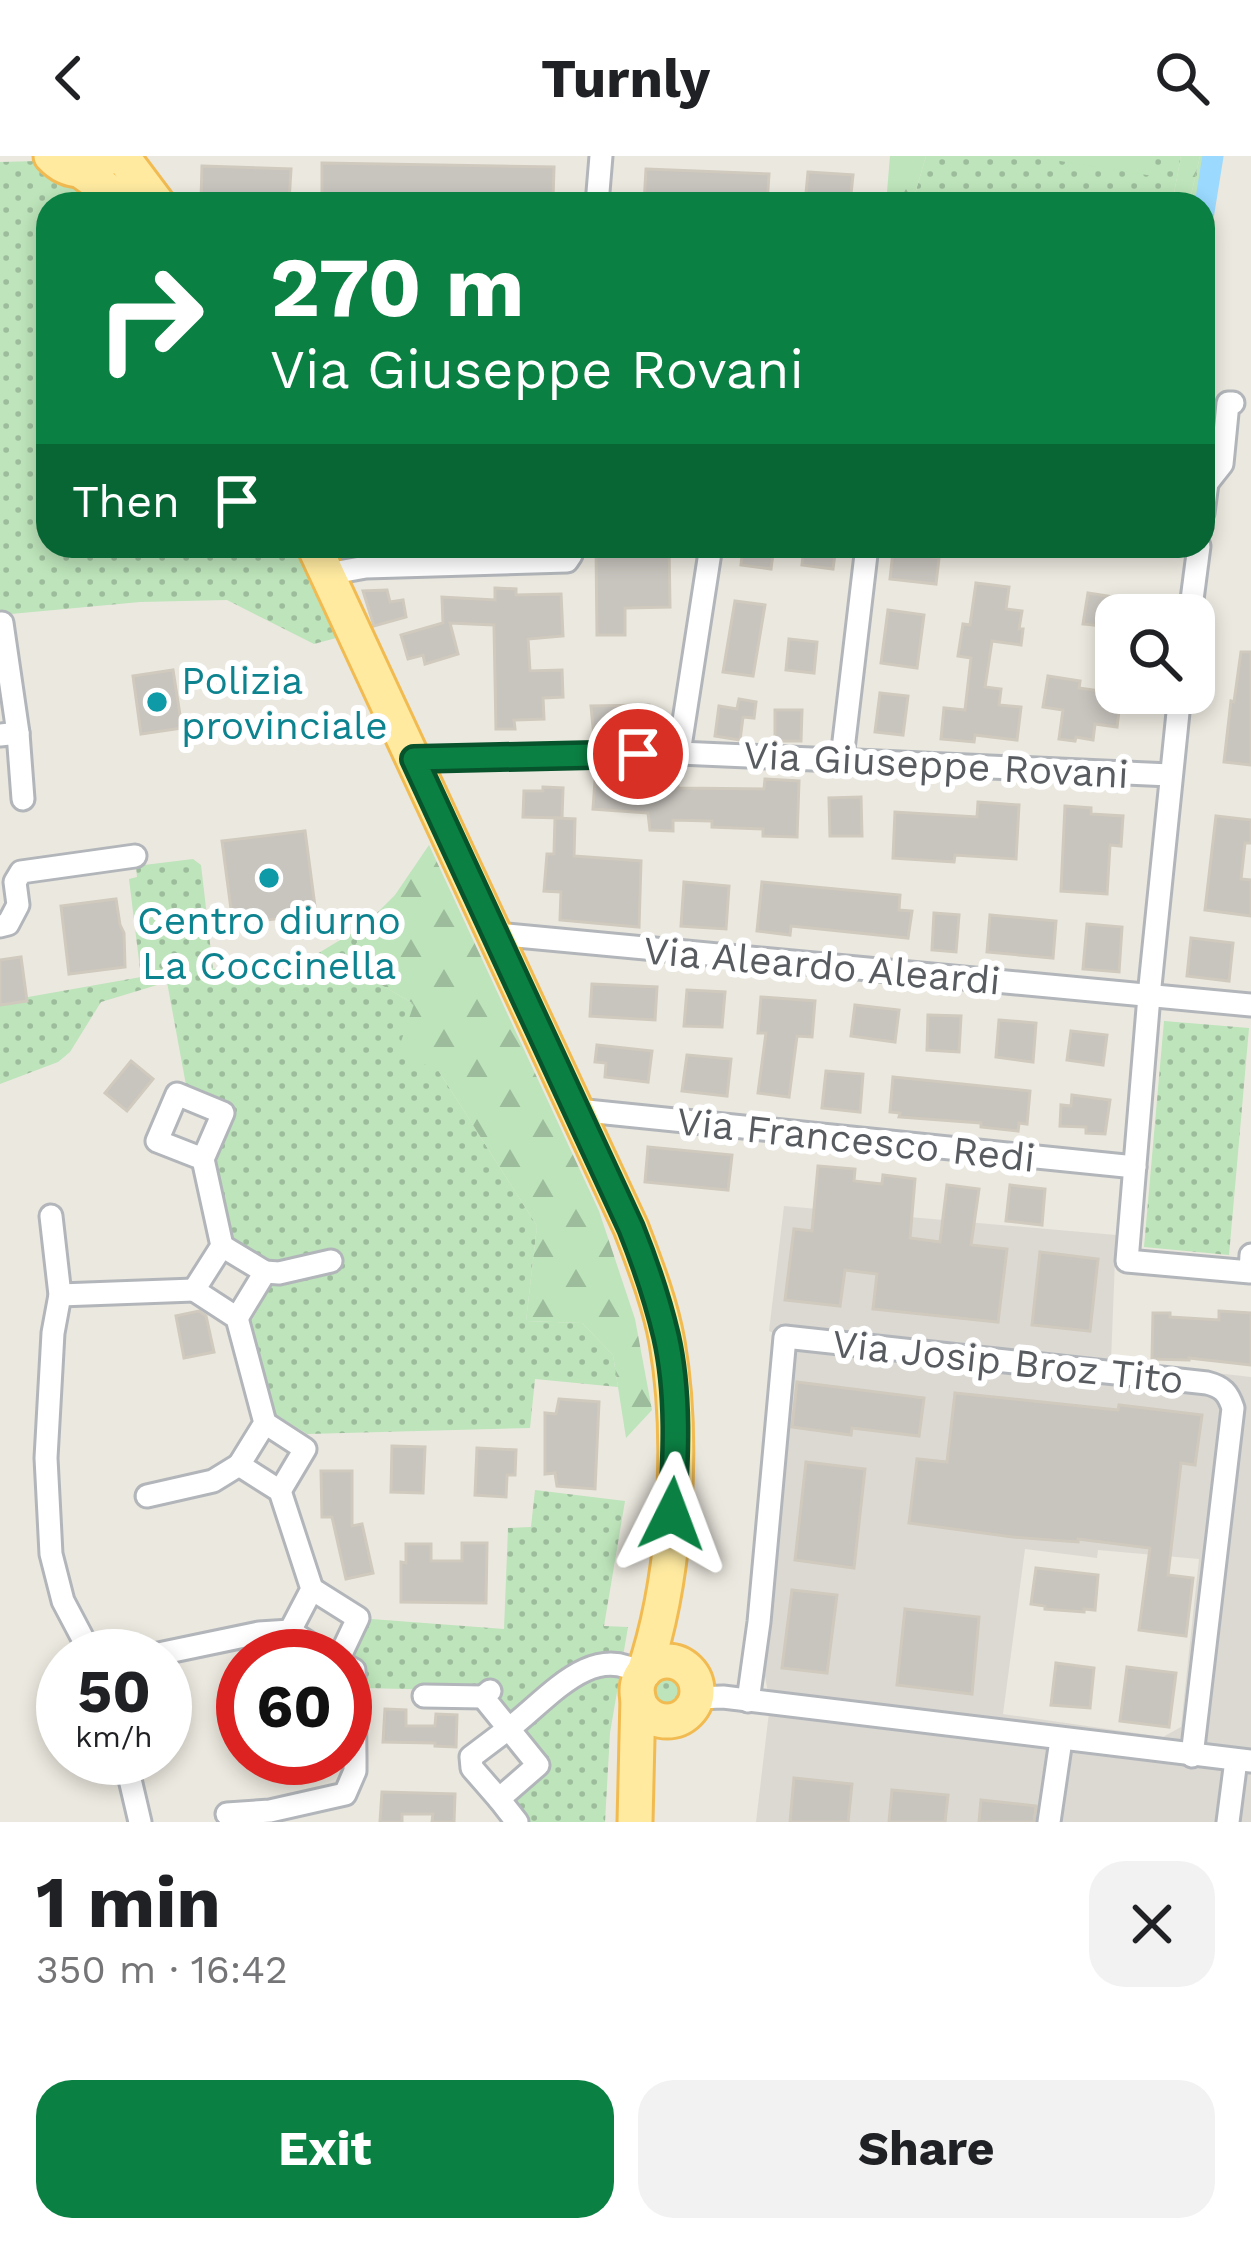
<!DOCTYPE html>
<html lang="en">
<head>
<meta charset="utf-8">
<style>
	body { margin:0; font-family:"Work Sans",sans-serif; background:#f2f2f2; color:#202124; height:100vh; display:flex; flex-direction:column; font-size:45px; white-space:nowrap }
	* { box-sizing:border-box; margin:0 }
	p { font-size:39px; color:#757577 }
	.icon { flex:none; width:66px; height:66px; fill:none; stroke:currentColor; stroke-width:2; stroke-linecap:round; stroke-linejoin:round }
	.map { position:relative; height:1666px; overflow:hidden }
	.sheet { display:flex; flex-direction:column; background:#fff; flex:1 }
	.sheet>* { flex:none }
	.hud { position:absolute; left:36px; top:36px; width:1179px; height:366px; border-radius:36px; box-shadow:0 6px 18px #0003; background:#0b8043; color:#fff; overflow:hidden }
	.controls { position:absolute; left:1095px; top:438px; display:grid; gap:24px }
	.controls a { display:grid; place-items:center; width:120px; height:120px; border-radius:24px; background:#fff; box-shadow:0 6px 18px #0003; font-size:60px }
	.speed { position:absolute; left:36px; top:1473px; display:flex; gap:24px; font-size:60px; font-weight:700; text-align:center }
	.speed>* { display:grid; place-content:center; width:156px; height:156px; border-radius:50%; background:#fff; box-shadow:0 6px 18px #0003; line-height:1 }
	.speed small { font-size:30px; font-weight:400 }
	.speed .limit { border:18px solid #d22; background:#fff; color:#111 }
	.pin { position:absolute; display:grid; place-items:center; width:102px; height:102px; color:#fff; margin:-51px; border:6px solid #fff; border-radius:50%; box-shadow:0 3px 12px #0007 }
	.me { position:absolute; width:132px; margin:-66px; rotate:3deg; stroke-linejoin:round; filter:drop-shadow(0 0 9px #0008) }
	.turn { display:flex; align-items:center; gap:42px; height:252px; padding:0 36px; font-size:54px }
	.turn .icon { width:156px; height:156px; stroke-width:2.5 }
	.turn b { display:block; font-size:84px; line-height:102px }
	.then { display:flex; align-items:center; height:114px; padding:0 36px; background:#0003; gap:24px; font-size:45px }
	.round { display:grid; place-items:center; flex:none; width:126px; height:126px; border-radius:36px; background:#f2f2f2 }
	.summary { display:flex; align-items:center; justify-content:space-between; height:204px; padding:0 36px }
	h1 { font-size:72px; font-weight:700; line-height:90px }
	.button { display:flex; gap:24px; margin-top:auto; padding:24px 36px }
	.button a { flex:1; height:138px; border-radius:36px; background:#0b8043; color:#fff; font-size:48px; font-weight:700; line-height:138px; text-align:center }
	.button a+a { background:#f2f2f2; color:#202124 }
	header { display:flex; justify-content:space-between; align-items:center; height:156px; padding:0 36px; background:#fff; font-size:54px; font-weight:700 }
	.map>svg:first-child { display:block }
</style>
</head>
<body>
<header><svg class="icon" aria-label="back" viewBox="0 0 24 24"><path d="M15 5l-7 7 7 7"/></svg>Turnly<svg class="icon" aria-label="search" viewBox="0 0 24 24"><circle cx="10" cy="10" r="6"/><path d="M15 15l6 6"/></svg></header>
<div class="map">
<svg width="1251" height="1666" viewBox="0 0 1251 1666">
	<defs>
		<pattern id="grass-dots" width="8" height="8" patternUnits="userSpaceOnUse" patternTransform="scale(3)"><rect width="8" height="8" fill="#bde4ba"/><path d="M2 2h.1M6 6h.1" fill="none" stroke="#9cbc9b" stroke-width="1.8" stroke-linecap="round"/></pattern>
		<pattern id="forest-firs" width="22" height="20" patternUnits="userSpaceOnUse" patternTransform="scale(3)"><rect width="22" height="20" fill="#bde4ba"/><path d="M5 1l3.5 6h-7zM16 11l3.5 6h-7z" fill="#9cbc9b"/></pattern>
	</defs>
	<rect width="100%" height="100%" fill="#ebe8df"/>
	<path fill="#dcd9d3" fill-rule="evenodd" d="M784,1050L1116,1079L1111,1205L1251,1221V1666H756L770,1548L757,1476L785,1182L769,1175ZM1025,1393L1097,1402L1098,1394L1199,1403L1181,1571L1163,1581L1003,1558Z"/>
	<g fill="url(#grass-dots)">
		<polygon points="926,0 1181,0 1172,48 912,48"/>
		<polygon points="1200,0 1213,0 1203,62 1203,48 1189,48"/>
		<polygon points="114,3 136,48 48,48 48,390 299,390 336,482 314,488 227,444 140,446 0,459 0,6"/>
		<polygon points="193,703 201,709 213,813 312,801 365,769 343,818 373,824 414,848 438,914 537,1070 526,1165 582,1167 613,1199 618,1231 535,1223 530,1272 307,1278 275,1258 249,1169 278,1117 222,1090 203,1003 223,957 177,938 186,929 167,826 101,846 70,896 58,906 0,928 0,846 141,821 129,723 137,721 136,710"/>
		<polygon points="1164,865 1249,872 1229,1099 1144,1091"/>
		<polygon points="535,1334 625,1345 604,1470 628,1471 610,1577 605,1666 517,1666 499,1643 538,1609 488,1535 364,1532 345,1509 358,1462 504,1473 508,1372 531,1371"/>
		<path d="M667,1514C685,1521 685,1536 676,1551L667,1555L651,1546L650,1529L660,1516Z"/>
	</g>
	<g fill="url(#forest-firs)">
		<polygon points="890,0 926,0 912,48 886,48"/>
		<polygon points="1181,0 1200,0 1189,48 1172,48"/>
		<polygon points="429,689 599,1055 635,1163 652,1254 626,1282 613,1199 582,1167 526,1165 537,1070 438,914 397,897 414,848 373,824 342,819 365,769 395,739"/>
	</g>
	<polygon fill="#bde4ba" points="1029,0 1156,0 1153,20"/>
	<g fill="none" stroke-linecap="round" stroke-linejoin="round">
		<polyline stroke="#9bd9ff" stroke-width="21" points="1203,62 1213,0"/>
	</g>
	<g fill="#c8c4be" stroke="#d0c9bd" stroke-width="3">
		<polygon points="322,7 554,11 553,43 418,38 418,41 322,39"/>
		<polygon points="202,10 291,13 289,46 201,43"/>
		<polygon points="646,13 769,18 767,48 644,48"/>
		<polygon points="808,16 853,19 850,48 805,48"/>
		<polygon points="596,390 669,390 670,451 625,452 625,479 597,479"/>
		<polygon points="743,390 774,390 771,413 741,409"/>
		<polygon points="804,390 836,390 833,413 802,409"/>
		<polygon points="893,396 939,402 936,428 890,423"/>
		<polygon points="976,427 1009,431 1006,453 1022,455 1019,473 1023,473 1021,489 992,485 985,531 1001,533 999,549 1021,551 1017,584 975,579 974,586 941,583 944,552 965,554 971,502 958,500 963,468 970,469"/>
		<polygon points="495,432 516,433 516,439 561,438 563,480 528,483 530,515 562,514 563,541 543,542 544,563 514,564 515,573 496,573 494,469 450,467 458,498 425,508 423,499 408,503 401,479 443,467 442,441 495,444"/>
		<polygon points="387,434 390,446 403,444 406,461 374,470 363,435"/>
		<polygon points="1088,437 1120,442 1116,459 1116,502 1099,500 1103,470 1083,468"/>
		<polygon points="735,445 765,449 753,520 723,516"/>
		<polygon points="888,454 924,459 917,512 881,507"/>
		<polygon points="789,483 817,486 814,517 786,514"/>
		<polygon points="1241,496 1251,496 1251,609 1224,606 1231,545 1234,546"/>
		<polygon points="173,514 182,572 141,578 133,520"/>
		<polygon points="1048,520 1080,525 1079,532 1121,538 1117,571 1095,568 1093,584 1076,581 1075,585 1059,583 1063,554 1043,551"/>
		<polygon points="880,537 908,540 903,579 875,576"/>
		<polygon points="739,543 756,546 754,562 743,561 740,584 715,580 719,550 737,553"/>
		<polygon points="649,549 650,583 594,581 591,550"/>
		<polygon points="775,554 802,554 801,585 775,585"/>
		<polygon points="765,623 799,625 797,681 763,680 763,673 712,671 712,665 673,664 673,675 650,674 648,657 593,653 595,625 678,629 678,632 764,633"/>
		<polygon points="543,631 563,632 562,662 523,661 524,635 543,635"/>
		<polygon points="861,641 862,680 830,680 829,642"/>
		<polygon points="978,646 1019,649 1016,703 955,699 954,706 893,702 895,656 977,661"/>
		<polygon points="1065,650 1091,652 1091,658 1123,660 1121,690 1110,689 1107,738 1061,735"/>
		<polygon points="1216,660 1251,664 1251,687 1245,687 1241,723 1251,724 1251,760 1205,754"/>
		<polygon points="555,662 575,663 574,700 641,705 639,771 560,764 561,736 544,735 547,698 554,698"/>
		<polygon points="305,675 316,758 233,768 222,685"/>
		<polygon points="684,726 729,730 726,773 681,770"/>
		<polygon points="762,726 900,739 899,754 912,755 908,782 791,770 790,779 757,775"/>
		<polygon points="116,743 120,769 124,777 125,811 69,818 61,750"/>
		<polygon points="934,757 959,759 956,796 932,794"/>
		<polygon points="990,759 1056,765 1053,802 987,796"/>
		<polygon points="1087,768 1122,771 1119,816 1083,813"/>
		<polygon points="1191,782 1233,787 1229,825 1187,820"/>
		<polygon points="21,801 27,845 0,849 0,804"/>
		<polygon points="592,828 657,831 655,864 590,860"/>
		<polygon points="687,834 725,836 722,871 684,870"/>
		<polygon points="761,841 815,845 812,881 797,880 789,941 758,937 766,877 758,877"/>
		<polygon points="855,849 899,854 895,886 851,880"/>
		<polygon points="928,859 961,860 959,896 927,894"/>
		<polygon points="999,864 1036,867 1033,906 996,901"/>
		<polygon points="1071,875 1107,879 1103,909 1067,904"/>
		<polygon points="597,889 652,895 648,926 605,921 606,907 595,906"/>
		<polygon points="687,899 731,903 727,940 682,935"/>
		<polygon points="131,905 153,923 127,955 105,937"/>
		<polygon points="826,915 863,918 860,956 822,952"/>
		<polygon points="893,921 1030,935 1027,968 1019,967 1018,975 981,971 981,967 899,961 900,957 890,956"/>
		<polygon points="1072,939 1110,944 1105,978 1086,977 1086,971 1060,970 1061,949 1071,950"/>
		<polygon points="648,991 732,999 728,1034 645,1026"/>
		<polygon points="818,1010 855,1013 854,1025 882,1028 883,1019 915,1023 910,1082 940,1086 947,1029 979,1033 971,1089 1007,1093 998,1166 873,1153 877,1118 845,1114 840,1150 785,1144 794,1073 812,1075"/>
		<polygon points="1010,1029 1045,1033 1042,1069 1006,1065"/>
		<polygon points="1040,1096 1098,1103 1090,1175 1032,1169"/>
		<polygon points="199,1155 206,1160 214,1196 184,1202 176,1160"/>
		<polygon points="1219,1155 1251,1157 1251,1209 1189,1202 1189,1204 1152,1203 1153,1157 1170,1157 1170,1161 1219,1164"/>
		<polygon points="797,1226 924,1242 919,1280 852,1272 851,1279 792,1271"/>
		<polygon points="955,1237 1118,1254 1119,1249 1202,1259 1195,1309 1181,1307 1168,1419 1193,1422 1186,1480 1139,1474 1150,1392 1078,1383 1078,1386 1013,1381 909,1367 917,1303 947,1306"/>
		<polygon points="559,1243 599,1246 595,1333 557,1330 555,1317 545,1318 545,1257 556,1258"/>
		<polygon points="392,1290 425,1291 423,1337 391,1336"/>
		<polygon points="477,1292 516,1294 515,1319 507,1319 506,1341 475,1339"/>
		<polygon points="806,1306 865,1313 854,1412 795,1404"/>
		<polygon points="321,1315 352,1315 352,1370 362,1368 373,1417 346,1423 332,1361 322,1361"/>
		<polygon points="462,1387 487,1387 486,1447 401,1446 401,1406 406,1407 406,1388 431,1388 431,1405 462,1405"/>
		<polygon points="1036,1412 1098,1419 1095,1454 1084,1453 1084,1456 1045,1453 1045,1450 1031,1448"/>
		<polygon points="792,1434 837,1439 827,1517 782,1512"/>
		<polygon points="905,1453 979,1461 972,1538 897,1529"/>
		<polygon points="1056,1507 1094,1512 1090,1552 1051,1549"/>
		<polygon points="1127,1511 1176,1517 1169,1571 1120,1565"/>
		<polygon points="385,1553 406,1554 406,1570 435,1570 436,1558 457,1559 456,1591 435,1590 435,1587 383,1586"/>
		<polygon points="794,1622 852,1628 848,1666 790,1666"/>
		<polygon points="892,1634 948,1639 945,1666 889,1666"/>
		<polygon points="382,1636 455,1638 454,1666 432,1666 433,1658 402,1658 402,1666 380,1666"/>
		<polygon points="981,1644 1036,1650 1034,1666 979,1666"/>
	</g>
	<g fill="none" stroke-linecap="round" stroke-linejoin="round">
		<defs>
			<g id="minor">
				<polyline points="597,48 601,0"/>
				<polyline points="1203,327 1207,327 1222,308 1228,247 1233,247"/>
				<polyline points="1203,357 1207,327"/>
				<polyline points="327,418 366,411 567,405 571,399"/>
				<polyline points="1190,459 1199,390"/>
				<polyline points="2,467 18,577"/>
				<polyline points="1180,537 1149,840 1127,1105 1250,1116 1251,1099"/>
				<polyline points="0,579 18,577 23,643"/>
				<polyline points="679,597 711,390"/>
				<polyline points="842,602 867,390"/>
				<polyline points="414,603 679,597 1170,619"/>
				<polyline points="0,770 8,768 18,749 15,726 21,716 135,700"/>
				<polyline points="496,778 1251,849"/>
				<polyline points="577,954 1135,1011"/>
				<polyline points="203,1003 223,957 177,938 157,985 203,1003 222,1090 194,1134 237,1162 265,1267 239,1309 280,1335 312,1433 290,1475"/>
				<polyline points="51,1060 60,1139 53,1177 46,1302 51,1398 63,1445 92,1500"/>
				<polyline points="222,1090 265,1116 237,1162"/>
				<polyline points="265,1116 279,1117 331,1105"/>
				<polyline points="60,1139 194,1134"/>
				<polyline points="265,1267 305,1293 280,1335"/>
				<polyline points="147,1340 213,1325 239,1309"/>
				<polyline points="312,1433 358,1462 340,1500"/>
				<polyline points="149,1500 259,1477 290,1475 329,1500"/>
				<path d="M490,1535L483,1541L538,1609L499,1643L472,1612L471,1601L516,1567C551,1539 595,1485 642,1519"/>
				<polyline points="424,1540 483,1541"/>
				<polyline points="696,1542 723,1541 1251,1605"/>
				<path d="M748,1545L759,1466L785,1181L1207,1227C1223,1231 1228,1237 1233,1252L1192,1600"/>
				<polyline points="125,1602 140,1666"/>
				<polyline points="499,1643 517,1666"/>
				<polyline points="227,1658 270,1655 345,1638 355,1615 355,1601 354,1514 345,1509"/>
				<polyline points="1049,1666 1061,1584"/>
				<polyline points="1228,1666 1236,1604"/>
			</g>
			<g id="primary">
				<path d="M51,0C68,18 91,19 108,0"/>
				<polyline points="122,0 158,48"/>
				<polyline points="81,15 127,48"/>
				<path d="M314,390L631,1072C645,1109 660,1147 667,1186C684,1284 676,1422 644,1516"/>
				<circle cx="667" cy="1535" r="30"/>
				<polyline points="635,1666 638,1541"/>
			</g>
		</defs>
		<use href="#minor" stroke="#b2b6ba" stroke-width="27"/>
		<use href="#primary" stroke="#f1bb52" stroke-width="39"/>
		<use href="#minor" stroke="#fff" stroke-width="21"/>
		<use href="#primary" stroke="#ffeaa0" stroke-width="33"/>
	</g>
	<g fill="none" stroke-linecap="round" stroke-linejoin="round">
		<defs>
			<path id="route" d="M638,598L414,603L631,1072C645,1107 657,1142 666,1180C679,1237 676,1300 672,1358"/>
		</defs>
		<use href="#route" stroke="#07532c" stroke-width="30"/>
		<use href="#route" stroke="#0b8043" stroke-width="21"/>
	</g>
	<g fill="#0f9aa8" stroke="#fff" stroke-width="4.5">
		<circle cx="157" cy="546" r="12"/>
		<circle cx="269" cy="722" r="12"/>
	</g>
	<g text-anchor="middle" stroke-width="12" stroke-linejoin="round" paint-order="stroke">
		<g font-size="39" fill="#0d838f" stroke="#fff" text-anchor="start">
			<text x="181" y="538">Polizia<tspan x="181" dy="45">provinciale</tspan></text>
			<text x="269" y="778" text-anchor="middle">Centro diurno<tspan x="269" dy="45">La Coccinella</tspan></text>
		</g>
		<g font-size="39" fill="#585c60" stroke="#fff">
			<text transform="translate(936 608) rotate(3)" y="14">Via Giuseppe Rovani</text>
			<text transform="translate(822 809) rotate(5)" y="14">Via Aleardo Aleardi</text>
			<text transform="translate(856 983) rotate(6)" y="14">Via Francesco Redi</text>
			<text transform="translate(1008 1205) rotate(6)" y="14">Via Josip Broz Tito</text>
		</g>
	</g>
</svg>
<div class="controls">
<a><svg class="icon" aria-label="search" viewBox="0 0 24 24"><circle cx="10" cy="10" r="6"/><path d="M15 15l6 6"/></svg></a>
</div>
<div class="speed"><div>50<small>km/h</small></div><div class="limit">60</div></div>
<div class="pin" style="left:638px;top:598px;background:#d93025"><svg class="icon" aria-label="arrive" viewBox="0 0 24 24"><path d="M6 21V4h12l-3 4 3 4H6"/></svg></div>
<svg class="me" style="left:672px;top:1358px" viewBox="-20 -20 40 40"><path d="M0-17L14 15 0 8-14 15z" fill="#0b8043" stroke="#fff" stroke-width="4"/></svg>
<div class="hud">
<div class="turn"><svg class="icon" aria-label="right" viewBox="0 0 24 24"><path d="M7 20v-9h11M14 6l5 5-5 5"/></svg><div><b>270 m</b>Via Giuseppe Rovani</div></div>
<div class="then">Then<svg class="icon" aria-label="arrive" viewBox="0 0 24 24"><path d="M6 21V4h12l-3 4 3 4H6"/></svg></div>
</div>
</div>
<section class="sheet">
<div class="summary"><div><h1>1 min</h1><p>350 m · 16:42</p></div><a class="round"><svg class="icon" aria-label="close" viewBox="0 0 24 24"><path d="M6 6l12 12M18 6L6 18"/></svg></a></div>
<div class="button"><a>Exit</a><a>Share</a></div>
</section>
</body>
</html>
